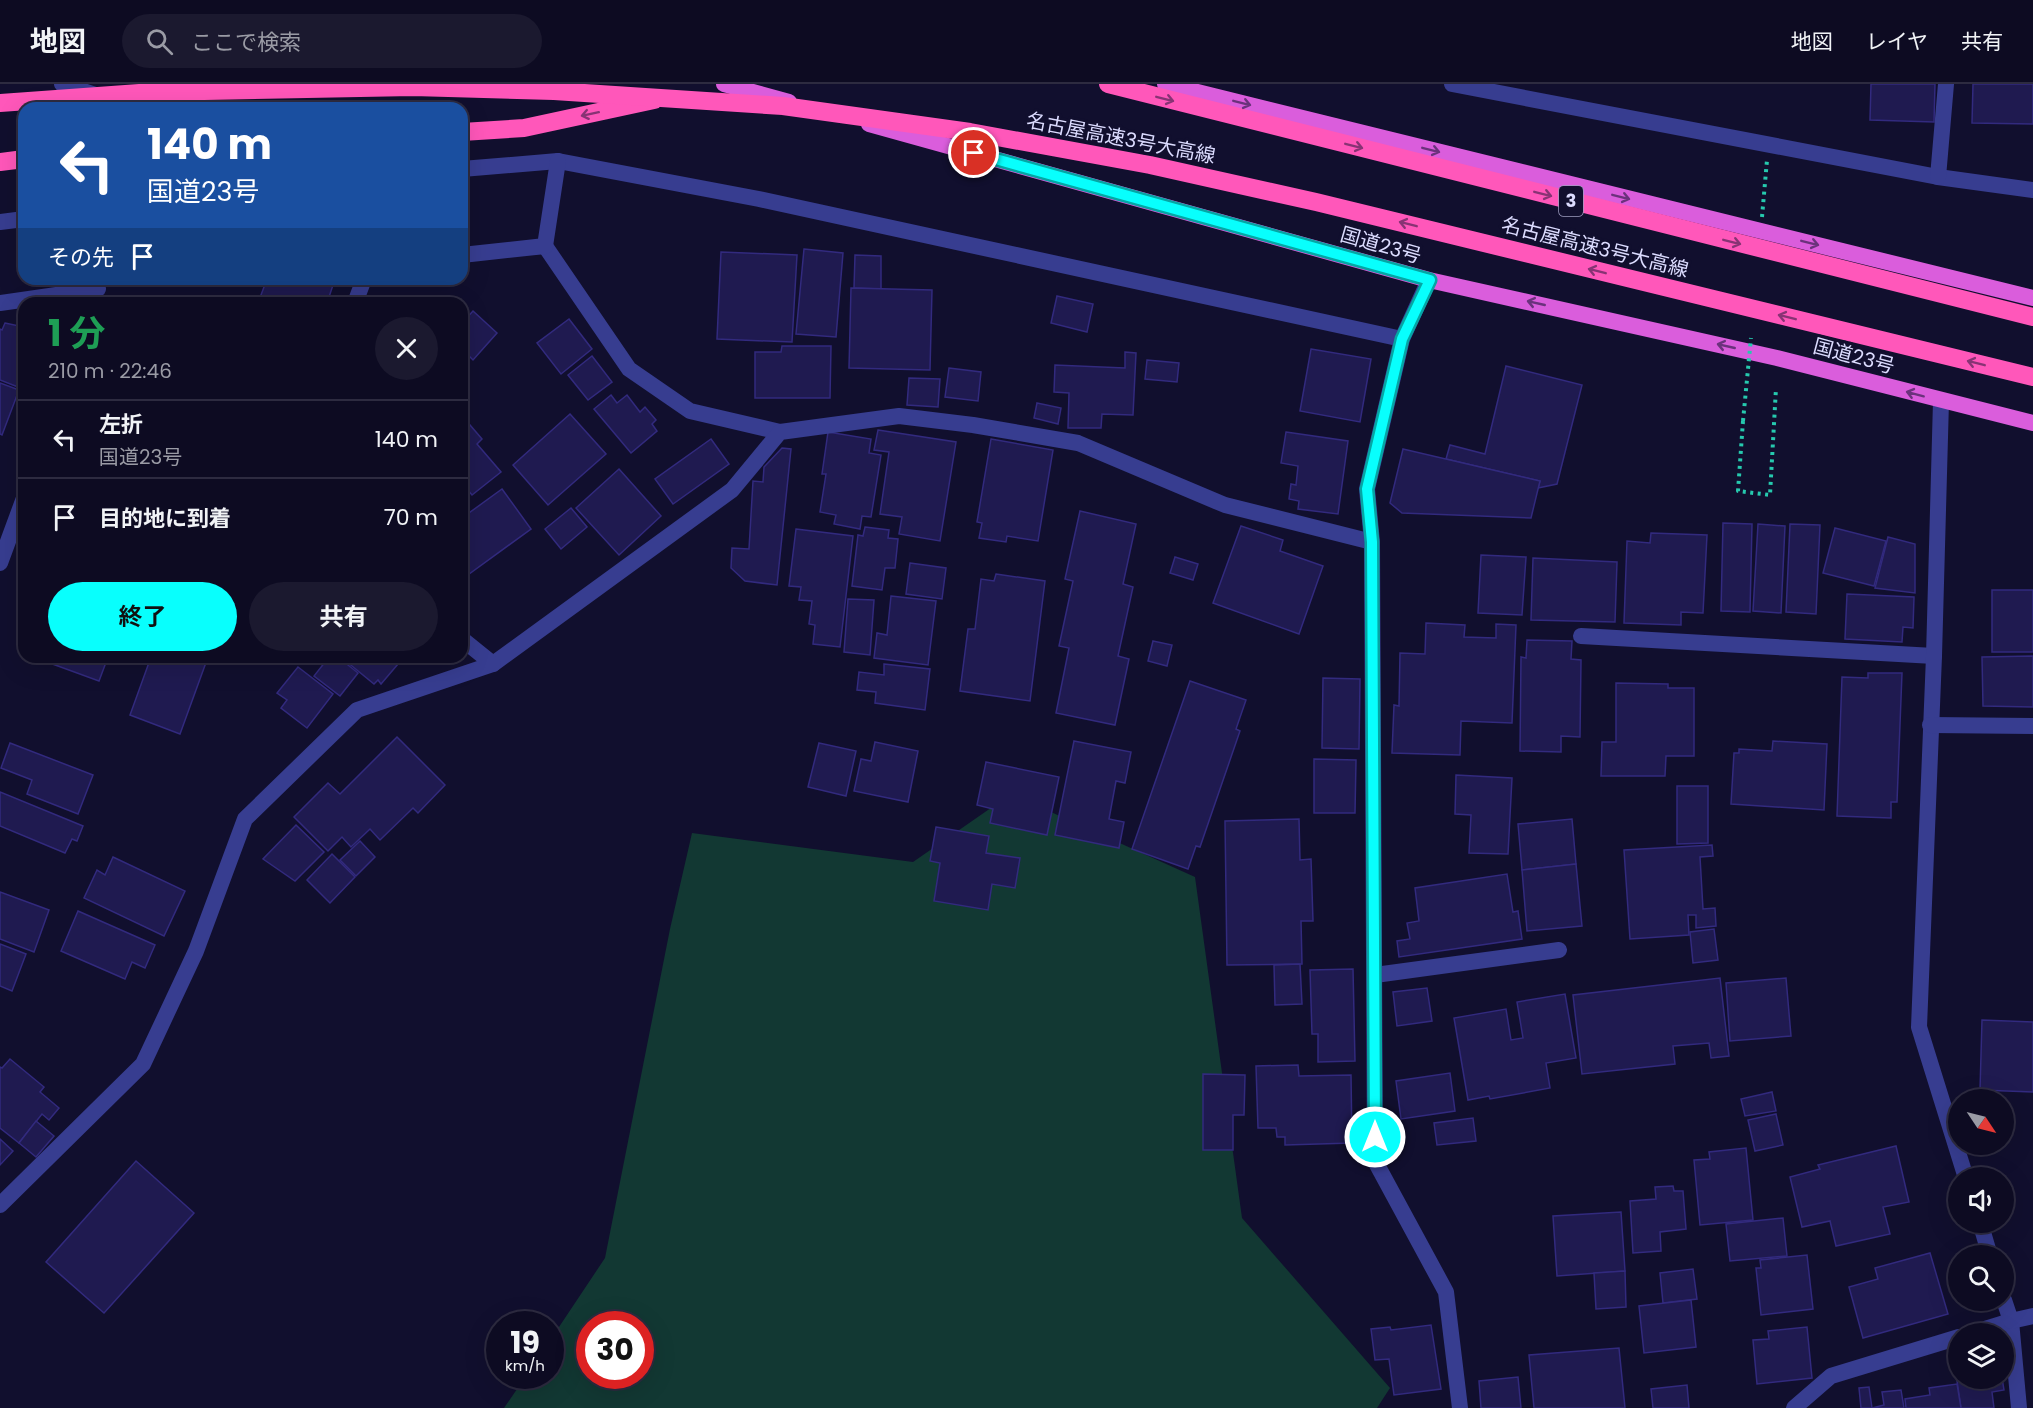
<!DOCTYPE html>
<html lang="ja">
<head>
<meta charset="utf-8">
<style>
	body { margin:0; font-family:Poppins,"Noto Sans JP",sans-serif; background:#1b192f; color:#f1f3f6; height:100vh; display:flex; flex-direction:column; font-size:22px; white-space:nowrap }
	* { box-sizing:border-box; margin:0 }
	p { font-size:20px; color:#9a9ba5 }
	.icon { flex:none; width:33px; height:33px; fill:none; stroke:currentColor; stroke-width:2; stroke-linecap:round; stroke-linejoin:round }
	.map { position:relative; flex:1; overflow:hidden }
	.drawer { position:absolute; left:18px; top:213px; width:450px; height:366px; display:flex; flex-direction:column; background:#0d0b22; border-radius:18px; box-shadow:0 6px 24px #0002,0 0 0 2px #2d2b40 }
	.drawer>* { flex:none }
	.hud { position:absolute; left:18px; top:18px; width:450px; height:183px; border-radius:18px; box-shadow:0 6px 24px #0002,0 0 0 2px #2d2b40; background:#1a4fa0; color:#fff; overflow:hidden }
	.needle { width:39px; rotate:125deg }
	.tools { position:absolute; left:1948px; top:1005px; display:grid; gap:12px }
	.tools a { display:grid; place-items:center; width:66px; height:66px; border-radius:50%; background:#0d0b22; box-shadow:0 6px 24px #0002,0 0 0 2px #2d2b40; font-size:30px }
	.speed { position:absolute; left:486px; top:1227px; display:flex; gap:12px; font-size:30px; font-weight:700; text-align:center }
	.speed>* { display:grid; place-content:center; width:78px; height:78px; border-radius:50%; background:#0d0b22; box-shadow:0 6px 24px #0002,0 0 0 2px #2d2b40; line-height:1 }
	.speed small { font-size:15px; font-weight:400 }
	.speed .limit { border:9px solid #d22; background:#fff; color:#111 }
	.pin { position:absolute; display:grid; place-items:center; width:51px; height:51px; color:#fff; margin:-26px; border:3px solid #fff; border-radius:50%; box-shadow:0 2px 6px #0007 }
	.me { position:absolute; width:66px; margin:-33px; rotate:0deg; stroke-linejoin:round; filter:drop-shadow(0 0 4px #0008) }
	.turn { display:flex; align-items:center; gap:21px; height:126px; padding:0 30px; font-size:27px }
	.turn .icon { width:78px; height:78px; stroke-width:2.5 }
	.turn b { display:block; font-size:42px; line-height:51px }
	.then { display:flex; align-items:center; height:57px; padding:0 30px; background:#0003; gap:12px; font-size:22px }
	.round { display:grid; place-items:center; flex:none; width:63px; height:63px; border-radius:32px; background:#1b192f }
	.summary { display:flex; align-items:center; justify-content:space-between; height:102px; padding:0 30px }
	h1 { font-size:36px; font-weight:700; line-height:45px; color:#1e9e55 }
	.action { display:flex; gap:12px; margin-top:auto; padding:12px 30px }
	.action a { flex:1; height:69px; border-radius:36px; background:#08fffd; color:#111; font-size:24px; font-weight:700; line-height:69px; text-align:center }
	.action a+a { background:#1b192f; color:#f1f3f6 }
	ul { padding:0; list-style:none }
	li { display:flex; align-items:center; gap:18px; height:78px; padding:0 30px; border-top:2px solid #2d2b40 }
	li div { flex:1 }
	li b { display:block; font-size:22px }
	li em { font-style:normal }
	header { display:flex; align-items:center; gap:36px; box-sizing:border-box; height:84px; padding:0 30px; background:#0d0b22; border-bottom:2px solid #2d2b40 }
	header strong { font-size:28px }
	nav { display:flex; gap:33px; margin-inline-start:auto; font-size:21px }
	.search { width:420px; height:54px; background:#1b192f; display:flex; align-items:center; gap:15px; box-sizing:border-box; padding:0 21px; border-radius:33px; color:#9a9ba5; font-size:22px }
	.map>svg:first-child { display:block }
</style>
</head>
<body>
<header>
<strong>地図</strong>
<div class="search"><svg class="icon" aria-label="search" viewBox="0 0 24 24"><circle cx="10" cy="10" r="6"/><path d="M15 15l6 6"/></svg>ここで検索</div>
<nav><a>地図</a><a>レイヤ</a><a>共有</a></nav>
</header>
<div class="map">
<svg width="2033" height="1324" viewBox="0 0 2033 1324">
	<rect width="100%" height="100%" fill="#110f2e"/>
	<path fill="#123833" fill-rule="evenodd" d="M1011,710L1195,793L1242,1134L1390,1304L1377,1324H504L526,1292H550L551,1255L605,1174L670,845L692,749L913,778ZM590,1240H640V1292H590Z"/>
	<g fill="#1f1a50" stroke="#322a7e" stroke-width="1.5">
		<polygon points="1871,0 1935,0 1934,38 1870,36"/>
		<polygon points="1973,0 2033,0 2033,40 1972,39"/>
		<polygon points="804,165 843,169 836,253 796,250"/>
		<polygon points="721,168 797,171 792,258 717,255"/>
		<polygon points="855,171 881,172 881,205 854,204"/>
		<polygon points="267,195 335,195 327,219 258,219"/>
		<polygon points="851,204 932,206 930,286 849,284"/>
		<polygon points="1057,212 1093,220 1087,248 1051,239"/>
		<polygon points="450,213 450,219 403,219 403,214"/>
		<polygon points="473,227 497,249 473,276 463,266 462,259 462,239"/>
		<polygon points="569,235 592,265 561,290 537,259"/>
		<polygon points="5,239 24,243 24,277 21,283 24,284 24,287 18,303 0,296 0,245 2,246"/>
		<polygon points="782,262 831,262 830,314 755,314 755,268 781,268"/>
		<polygon points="1311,265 1371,275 1360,338 1300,327"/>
		<polygon points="1125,268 1136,269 1133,331 1102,330 1101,344 1068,344 1069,309 1054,308 1055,281 1125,284"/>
		<polygon points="592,272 612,298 588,316 568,291"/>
		<polygon points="1147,276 1179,279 1177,298 1145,295"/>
		<polygon points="1506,282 1582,301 1557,400 1538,404 1540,397 1446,375 1450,361 1485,370"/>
		<polygon points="949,284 981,288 978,317 945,313"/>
		<polygon points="909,294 940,295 938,323 907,321"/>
		<polygon points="0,299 19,306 2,351 0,350"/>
		<polygon points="611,311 617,319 627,311 640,328 645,323 656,336 652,340 657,347 631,369 594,325"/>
		<polygon points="1037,319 1061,324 1058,340 1034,334"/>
		<polygon points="570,330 606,370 548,421 513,381"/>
		<polygon points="464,334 482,355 477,360 501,388 472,411 462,399 462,336"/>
		<polygon points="878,346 956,358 940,457 899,450 902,433 880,430 889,368 874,366"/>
		<polygon points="828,348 871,355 869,369 881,371 871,433 862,432 860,445 834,440 836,431 820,428 826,390 822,390"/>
		<polygon points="1286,348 1348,357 1338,430 1298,425 1299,417 1289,415 1291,400 1296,401 1298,382 1281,379"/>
		<polygon points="711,355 729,380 673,420 655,395"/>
		<polygon points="991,355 1053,366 1038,457 1007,452 1006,458 979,454 982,439 977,438"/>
		<polygon points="782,364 791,365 777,501 745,497 731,484 732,464 749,465 753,397 763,398 764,383"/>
		<polygon points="1403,365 1540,397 1531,434 1402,429 1390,419"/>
		<polygon points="619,385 661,432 619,471 576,424"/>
		<polygon points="502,405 531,445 465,493 462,489 462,434"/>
		<polygon points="571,424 587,443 561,465 545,445"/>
		<polygon points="1080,427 1136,440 1123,500 1133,503 1118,572 1129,575 1115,641 1056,629 1069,564 1059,562 1073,497 1065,495"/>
		<polygon points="1723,439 1752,440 1750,528 1721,527"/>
		<polygon points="1758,440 1785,442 1781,529 1753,527"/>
		<polygon points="1790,440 1820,441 1816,530 1786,528"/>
		<polygon points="1241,442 1283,456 1280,467 1323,482 1299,550 1213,519"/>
		<polygon points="865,443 889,446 888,454 898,455 895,484 885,484 882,506 852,502 858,451 863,452"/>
		<polygon points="1835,444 1886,457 1874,502 1823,489"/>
		<polygon points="796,445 853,452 840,563 813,560 815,541 809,540 812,517 799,516 801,503 789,502"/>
		<polygon points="1651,449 1707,451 1703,529 1681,528 1681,541 1624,539 1627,457 1650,459"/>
		<polygon points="1888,453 1915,460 1915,509 1875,504"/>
		<polygon points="1481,471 1526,473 1522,531 1478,529"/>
		<polygon points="1175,473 1198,480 1193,496 1170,489"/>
		<polygon points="1533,474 1617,478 1615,538 1531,536"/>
		<polygon points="910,479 946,484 942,515 906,510"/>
		<polygon points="996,490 1045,497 1030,617 960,607 968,545 975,545 981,495 994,497"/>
		<rect x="1992" y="506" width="41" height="62"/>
		<polygon points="1847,510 1914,513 1913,544 1903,543 1902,558 1845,555"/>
		<polygon points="891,512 936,517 928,581 874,574 877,549 887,551"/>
		<polygon points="848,515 874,516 870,571 844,568"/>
		<polygon points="1426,539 1465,541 1464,553 1496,554 1496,540 1516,541 1512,639 1461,637 1460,671 1392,669 1394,621 1399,622 1400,569 1425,570"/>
		<polygon points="1527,556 1572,557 1571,575 1581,576 1580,653 1561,652 1561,668 1520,667 1521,573 1526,574"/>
		<polygon points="1153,557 1172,561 1167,582 1148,577"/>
		<polygon points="2033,572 2033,623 1983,622 1982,573"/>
		<polygon points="49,573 108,573 99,597 47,578"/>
		<polygon points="151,573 208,573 180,650 130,631"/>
		<polygon points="329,573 338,573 358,589 340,612 314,592"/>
		<polygon points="341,573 404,573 381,600 378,596 374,600"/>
		<polygon points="884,580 930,585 925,626 875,619 876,608 857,606 859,588 884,591"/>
		<polygon points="298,583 333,610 307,644 281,624 287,616 277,609"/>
		<polygon points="1868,589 1902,589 1897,718 1891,718 1891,734 1837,732 1842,593 1868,594"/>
		<polygon points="1323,594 1360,595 1359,665 1322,664"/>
		<polygon points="1190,597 1246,616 1236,645 1240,647 1200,763 1196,762 1188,785 1132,765"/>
		<polygon points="1616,599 1668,600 1668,604 1694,604 1694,672 1666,672 1665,692 1601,692 1602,658 1616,658"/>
		<polygon points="397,653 445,701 418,729 413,724 380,756 370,745 351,763 342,753 328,767 294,733 328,699 340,710"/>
		<polygon points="1074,657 1131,668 1125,699 1116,697 1109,735 1124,738 1119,764 1055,751"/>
		<polygon points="1773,657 1827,660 1824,726 1731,720 1734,669 1739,669 1739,665 1772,667"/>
		<polygon points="875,658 918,667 908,718 854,707 861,675 871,677"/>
		<polygon points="10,659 93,691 78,730 27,710 32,696 1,684"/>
		<polygon points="819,659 856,667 846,712 808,703"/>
		<polygon points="1314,675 1356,676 1355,729 1314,729"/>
		<polygon points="986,678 1059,693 1047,751 990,739 993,725 977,721"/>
		<polygon points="1456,691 1512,694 1508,770 1469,769 1471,731 1455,730"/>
		<polygon points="1677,702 1708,702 1708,759 1677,760"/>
		<polygon points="0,708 83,742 77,757 72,755 65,769 0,742"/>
		<polygon points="1299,735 1300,776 1311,775 1313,837 1301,837 1302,880 1227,881 1225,737"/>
		<polygon points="1572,735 1576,780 1522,786 1518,740"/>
		<polygon points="296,741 324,768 295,797 263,775"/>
		<polygon points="936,743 989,752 986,769 1020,774 1015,804 992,800 988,826 934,817 940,779 930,777"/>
		<polygon points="360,757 375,773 356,792 340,776"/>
		<polygon points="1712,761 1713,772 1700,773 1703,825 1715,824 1716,842 1696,844 1696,831 1688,831 1689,851 1630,855 1624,766"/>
		<polygon points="332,770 355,793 330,819 307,796"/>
		<polygon points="113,773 185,807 164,852 84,814 97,786 105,791"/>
		<polygon points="1576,780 1582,842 1527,847 1522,786"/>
		<polygon points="1507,790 1513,828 1518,827 1522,855 1399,873 1397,857 1410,855 1407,839 1419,837 1415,804"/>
		<polygon points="0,808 49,826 34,868 0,855"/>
		<polygon points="78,827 155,861 145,884 132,878 125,895 61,867"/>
		<polygon points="1714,845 1718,876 1693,879 1690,848"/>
		<polygon points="0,860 26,870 12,907 0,902"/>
		<polygon points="1300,880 1302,920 1275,921 1274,881"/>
		<polygon points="1353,885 1355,977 1318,978 1318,950 1312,950 1310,886"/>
		<polygon points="1720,894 1729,972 1711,974 1709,959 1673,962 1675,980 1582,990 1573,911"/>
		<polygon points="1786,894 1791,952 1730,957 1726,899"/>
		<polygon points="1427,904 1432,937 1397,942 1393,908"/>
		<polygon points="1565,910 1576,974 1546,979 1550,1004 1490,1015 1489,1012 1468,1016 1454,934 1506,925 1511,956 1523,954 1517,918"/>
		<polygon points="1982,936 2033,938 2033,1008 1980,1006"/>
		<polygon points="10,975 44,1003 40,1008 59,1024 49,1036 42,1030 19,1059 0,1044 0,983 2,984"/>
		<polygon points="1298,981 1299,992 1351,991 1352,1059 1285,1061 1285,1053 1277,1053 1276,1044 1258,1044 1256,982"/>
		<polygon points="1450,989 1455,1027 1401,1035 1396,997"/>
		<polygon points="1203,990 1245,991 1244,1031 1233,1031 1233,1066 1203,1066"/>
		<polygon points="1772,1008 1776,1027 1745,1032 1741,1015"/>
		<polygon points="1776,1030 1783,1061 1755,1067 1748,1036"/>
		<polygon points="1473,1034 1476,1057 1437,1061 1434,1039"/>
		<polygon points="36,1037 54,1052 36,1073 19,1059"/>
		<polygon points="0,1055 13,1067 0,1081"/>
		<polygon points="1896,1062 1909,1118 1883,1123 1890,1150 1836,1162 1830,1137 1802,1143 1790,1093 1820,1085 1818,1081"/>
		<polygon points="1746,1064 1753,1136 1700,1141 1694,1076 1710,1075 1709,1068"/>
		<polygon points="136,1077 194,1129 104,1229 46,1178"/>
		<polygon points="1673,1102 1674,1107 1683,1107 1686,1145 1660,1148 1661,1167 1633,1169 1630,1117 1656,1115 1655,1103"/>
		<polygon points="1621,1128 1625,1187 1557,1192 1553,1132"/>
		<polygon points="1783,1134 1787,1172 1730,1177 1726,1140"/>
		<polygon points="1930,1169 1948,1230 1863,1254 1849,1203 1878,1195 1875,1184"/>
		<polygon points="1807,1171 1813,1225 1761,1231 1756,1184 1761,1184 1760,1176"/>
		<polygon points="1693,1185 1697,1215 1663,1219 1660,1189"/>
		<polygon points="1625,1187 1626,1223 1596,1225 1594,1189"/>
		<polygon points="1691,1216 1696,1263 1644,1269 1639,1222"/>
		<polygon points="1431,1241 1441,1305 1394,1311 1389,1275 1375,1276 1371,1245 1390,1243 1391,1246"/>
		<polygon points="1807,1243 1812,1294 1757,1300 1753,1256 1769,1255 1768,1247"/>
		<polygon points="1619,1264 1625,1324 1534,1324 1529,1271"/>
		<polygon points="1959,1282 1959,1294 2002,1294 2004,1306 1992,1308 1994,1324 1961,1324 1955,1283"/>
		<polygon points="1518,1293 1521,1324 1481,1324 1479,1297"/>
		<polygon points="1957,1300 1961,1324 1906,1324 1905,1315 1930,1311 1929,1304"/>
		<polygon points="1687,1301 1689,1324 1653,1324 1651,1305"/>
		<polygon points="1869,1303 1872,1324 1861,1324 1859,1304"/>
		<polygon points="1901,1306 1904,1324 1872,1324 1884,1321 1882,1308"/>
	</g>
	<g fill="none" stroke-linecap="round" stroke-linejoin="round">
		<polyline stroke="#26c9ae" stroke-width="4" stroke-dasharray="3 4.5" stroke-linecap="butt" points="1743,337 1738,407 1770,411 1776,304"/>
		<g stroke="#373d90" stroke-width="16">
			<polyline points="545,162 629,285 690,327 780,348"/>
			<polyline points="1581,552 1934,572"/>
			<polyline points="1375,891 1559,866"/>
			<polyline points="0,1121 143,980 196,867 245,735 357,626 493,580 732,406 780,348 899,332 973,341 1078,359 1225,421 1372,458"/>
			<polyline points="1969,1250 2011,1237 2019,1324"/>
			<polyline points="1794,1324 1831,1292 1959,1253"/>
		</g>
		<g stroke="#373d90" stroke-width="16">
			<polyline points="1452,0 1938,93 2033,106"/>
			<polyline points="462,85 558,77 759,115 1402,255"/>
			<polyline points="1938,93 1946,0"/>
			<polyline points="0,138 24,135"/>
			<polyline points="462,171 545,162 558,77"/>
			<polyline points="1429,196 1402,255 1367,405 1372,458 1375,1077 1446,1208 1460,1324"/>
			<polyline points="0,219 98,205"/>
			<polyline points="355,219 364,195"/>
			<polyline points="1941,317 1934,572 1919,943 1966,1094"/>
			<polyline points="0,479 24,414"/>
			<polyline points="462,555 493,580"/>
			<polyline points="1930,641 2033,642"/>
			<polyline points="1980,1138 1990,1172"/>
			<polyline points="2004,1216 2011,1237 2033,1232"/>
		</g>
		<polyline stroke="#373d90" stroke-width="16" points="62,0 135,24"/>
		<g stroke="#da5ddc" stroke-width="16">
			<polyline points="724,0 789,18"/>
			<polyline points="1165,0 2033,214"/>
			<polyline points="869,40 1429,196 1777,274 2033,339"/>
		</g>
		<g stroke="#ff57ba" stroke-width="18">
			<polyline points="462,48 524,44 654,16"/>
			<polyline points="0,78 24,75"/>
		</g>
		<g stroke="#26c9ae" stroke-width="4" stroke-dasharray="3 4.5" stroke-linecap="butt">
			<polyline points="1762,133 1767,76"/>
			<polyline points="1743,337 1751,254"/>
		</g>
		<g stroke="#ff57ba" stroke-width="18">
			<polyline points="1108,0 2033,233"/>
			<polyline points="0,19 153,8 413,3 554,7 783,22 970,48 1150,81 1316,118 2033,293"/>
		</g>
	</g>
	<defs><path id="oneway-shaft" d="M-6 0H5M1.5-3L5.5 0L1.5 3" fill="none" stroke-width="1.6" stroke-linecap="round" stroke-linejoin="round" transform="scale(1.5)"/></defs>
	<g stroke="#883374">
		<use href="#oneway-shaft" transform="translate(1165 15) rotate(14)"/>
		<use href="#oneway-shaft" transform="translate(590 30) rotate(168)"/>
		<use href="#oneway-shaft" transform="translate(1354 62) rotate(14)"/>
		<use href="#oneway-shaft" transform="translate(1543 110) rotate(14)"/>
		<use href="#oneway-shaft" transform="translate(1408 140) rotate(-166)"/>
		<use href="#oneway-shaft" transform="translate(1732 158) rotate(14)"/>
		<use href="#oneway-shaft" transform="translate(1597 187) rotate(-166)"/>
		<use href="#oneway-shaft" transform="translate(1787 233) rotate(-166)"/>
		<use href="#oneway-shaft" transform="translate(1976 279) rotate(-166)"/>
	</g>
	<g stroke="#6b327c">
		<use href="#oneway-shaft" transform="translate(1242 19) rotate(14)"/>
		<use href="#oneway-shaft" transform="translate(1431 66) rotate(14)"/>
		<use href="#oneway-shaft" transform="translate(1621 113) rotate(14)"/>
		<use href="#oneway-shaft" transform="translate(1810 159) rotate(14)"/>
		<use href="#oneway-shaft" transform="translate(1536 219) rotate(-167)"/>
		<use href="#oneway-shaft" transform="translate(1726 262) rotate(-167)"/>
		<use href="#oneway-shaft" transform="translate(1915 310) rotate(-165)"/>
	</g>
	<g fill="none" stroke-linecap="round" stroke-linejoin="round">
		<defs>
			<polyline id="route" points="974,69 1430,196 1402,255 1367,405 1372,458 1375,1053"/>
		</defs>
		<use href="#route" stroke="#05a6a4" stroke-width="15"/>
		<use href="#route" stroke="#08fffd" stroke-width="10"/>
	</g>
	<g text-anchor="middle" stroke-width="6" stroke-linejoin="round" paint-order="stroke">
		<rect fill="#110f2e" stroke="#9f9ec0" stroke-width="1.5" x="1559" y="102" width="24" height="30" rx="4.5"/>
		<g font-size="18" font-weight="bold" fill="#dcdcff">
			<text x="1571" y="123">3</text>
		</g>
		<g font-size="20" fill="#dcdcff" stroke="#110f2e">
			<text transform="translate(1121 54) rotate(11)" y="7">名古屋高速3号大高線</text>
			<text transform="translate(1381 161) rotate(16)" y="7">国道23号</text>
			<text transform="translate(1595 163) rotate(14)" y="7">名古屋高速3号大高線</text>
			<text transform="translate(1854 272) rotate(15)" y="7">国道23号</text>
		</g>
	</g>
</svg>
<div class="tools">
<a><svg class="needle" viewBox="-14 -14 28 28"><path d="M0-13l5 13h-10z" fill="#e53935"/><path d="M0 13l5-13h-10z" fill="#9a9ba5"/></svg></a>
<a><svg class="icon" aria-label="sound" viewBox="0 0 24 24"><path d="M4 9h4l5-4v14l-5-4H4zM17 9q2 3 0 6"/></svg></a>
<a><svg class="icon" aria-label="search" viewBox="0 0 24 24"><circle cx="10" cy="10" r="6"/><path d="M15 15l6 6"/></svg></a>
<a><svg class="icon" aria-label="layers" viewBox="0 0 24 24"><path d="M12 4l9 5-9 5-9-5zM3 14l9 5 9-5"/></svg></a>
</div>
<div class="speed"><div>19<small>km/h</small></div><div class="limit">30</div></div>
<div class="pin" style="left:974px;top:69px;background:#d93025"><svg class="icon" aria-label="arrive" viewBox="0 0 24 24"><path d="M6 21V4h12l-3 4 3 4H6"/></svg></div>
<svg class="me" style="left:1375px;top:1053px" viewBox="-20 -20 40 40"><circle r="17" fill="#08fffd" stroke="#fff" stroke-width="3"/><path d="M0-11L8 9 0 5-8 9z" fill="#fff"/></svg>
<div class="hud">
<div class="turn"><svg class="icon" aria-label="left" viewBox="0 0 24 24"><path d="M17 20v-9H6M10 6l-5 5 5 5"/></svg><div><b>140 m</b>国道23号</div></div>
<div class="then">その先<svg class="icon" aria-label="arrive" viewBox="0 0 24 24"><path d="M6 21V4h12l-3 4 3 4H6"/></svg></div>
</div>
<section class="drawer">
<div class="summary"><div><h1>1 分</h1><p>210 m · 22:46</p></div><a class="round"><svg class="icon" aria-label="close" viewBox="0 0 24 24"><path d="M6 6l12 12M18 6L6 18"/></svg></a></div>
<ul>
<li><svg class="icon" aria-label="left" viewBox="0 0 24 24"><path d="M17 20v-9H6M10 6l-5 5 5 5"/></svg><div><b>左折</b><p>国道23号</p></div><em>140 m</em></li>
<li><svg class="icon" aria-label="arrive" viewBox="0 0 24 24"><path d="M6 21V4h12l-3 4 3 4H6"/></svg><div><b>目的地に到着</b></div><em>70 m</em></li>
</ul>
<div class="action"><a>終了</a><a>共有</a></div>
</section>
</div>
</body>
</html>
